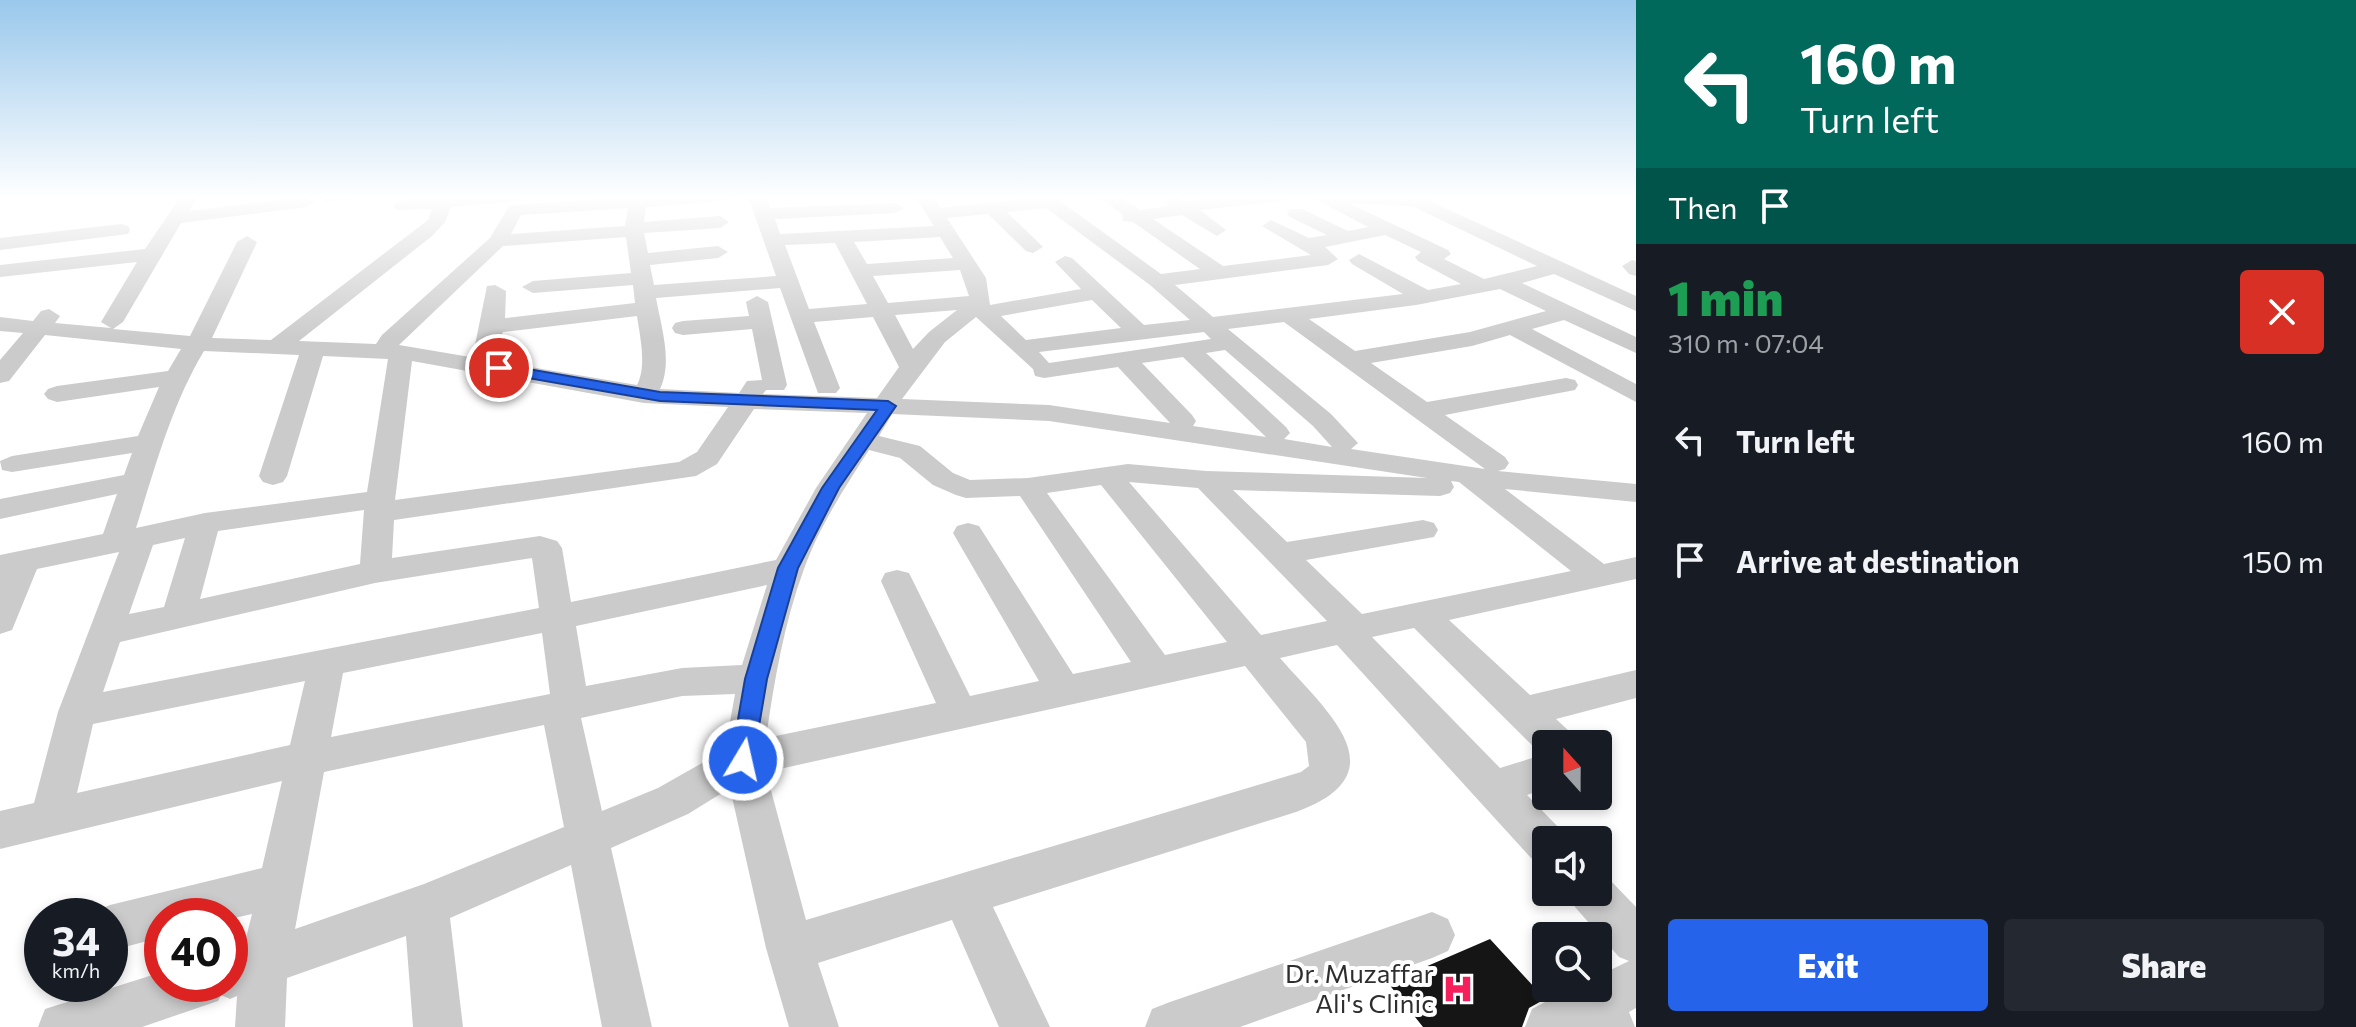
<!DOCTYPE html>
<html lang="en">
<head>
<meta charset="utf-8">
<style>
	body { margin:0; font-family:Commissioner,sans-serif; background:#242831; color:#f1f3f6; height:100vh; display:flex; flex-direction:column; font-size:30px; white-space:nowrap }
	* { box-sizing:border-box; margin:0 }
	p { font-size:26px; color:#9ea1a6 }
	.icon { flex:none; width:44px; height:44px; fill:none; stroke:currentColor; stroke-width:2; stroke-linecap:round; stroke-linejoin:round }
	.map { position:relative; flex:1; overflow:hidden }
	.panel { display:flex; flex-direction:column; background:#171b24; width:720px }
	.panel>* { flex:none }
	.hud { background:#00695c; color:#fff; overflow:hidden }
	.needle { width:52px; rotate:339deg }
	.fabs { position:absolute; left:1532px; top:730px; display:grid; gap:16px }
	.fabs a { display:grid; place-items:center; width:80px; height:80px; border-radius:8px; background:#171b24; box-shadow:0 4px 12px #0003; font-size:40px }
	.speed { position:absolute; left:24px; top:898px; display:flex; gap:16px; font-size:40px; font-weight:700; text-align:center }
	.speed>* { display:grid; place-content:center; width:104px; height:104px; border-radius:50%; background:#171b24; box-shadow:0 4px 12px #0003; line-height:1 }
	.speed small { font-size:20px; font-weight:400 }
	.speed .limit { border:12px solid #d22; background:#fff; color:#111 }
	.pin { position:absolute; display:grid; place-items:center; width:68px; height:68px; color:#fff; margin:-34px; border:4px solid #fff; border-radius:50%; box-shadow:0 2px 8px #0007 }
	.me { position:absolute; width:88px; margin:-44px; rotate:9deg; stroke-linejoin:round; filter:drop-shadow(0 0 6px #0008) }
	.turn { display:flex; align-items:center; gap:28px; height:168px; padding:0 32px; font-size:36px }
	.turn .icon { width:104px; height:104px; stroke-width:2.5 }
	.turn b { display:block; font-size:56px; line-height:68px }
	.then { display:flex; align-items:center; height:76px; padding:0 32px; background:#0003; gap:16px; font-size:30px }
	.round { display:grid; place-items:center; flex:none; width:84px; height:84px; border-radius:8px; background:#242831 }
	.head { display:flex; align-items:center; justify-content:space-between; height:136px; padding:0 32px }
	h1 { font-size:48px; font-weight:800; line-height:60px; color:#1e9e55 }
	.primary-button { display:flex; gap:16px; margin-top:auto; padding:16px 32px }
	.primary-button a { flex:1; height:92px; border-radius:8px; background:#2563eb; color:#fff; font-size:32px; font-weight:800; line-height:92px; text-align:center }
	.primary-button a+a { background:#242831; color:#f1f3f6 }
	ul { padding:0; list-style:none }
	li { display:flex; align-items:center; gap:24px; height:120px; padding:0 32px }
	li div { flex:1 }
	li b { display:block; font-size:30px }
	li em { font-style:normal }
	main { display:flex; flex:1; min-height:0 }
	.map>svg:first-child { display:block }
</style>
</head>
<body>
<main>
<div class="map">
<svg width="1636" height="1027" viewBox="0 0 1636 1027">
	<rect width="100%" height="100%" fill="#fff"/>
	<polygon fill="#151515" points="1490,939 1545,999 1529,1008 1522,1027 1423,1027 1388,983"/>
	<g fill="none" stroke-linecap="round" stroke-linejoin="round">
		<g fill="#cbcbcb" fill-rule="evenodd">
			<path d="M181,196H199L189,211L306,197L315,202L306,207L181,223L123,322L113,329L190,336L237,242L247,236L257,242L212,338L271,340L428,220L432,209L396,210L393,206C407,192 500,196 524,196L515,201L451,207L445,222L432,236L299,341L376,344L382,335L490,238L509,206L515,205L642,196H733L724,201L646,207L644,222L720,216L729,222L720,228L644,233L648,253L718,246L728,252L718,258L650,265L654,285L776,276L748,196H766L770,208L895,203L904,208L895,213L775,219L780,234L934,226L915,196H933L941,208L1053,196L1161,274L1200,269L1133,222L1123,221L1122,214L1099,196H1120L1140,210L1169,206L1166,202L1175,197L1186,201L1231,196H1289L1280,201L1200,210L1226,230L1217,236L1182,215L1153,219L1223,266L1311,255L1262,226L1271,220L1309,238L1327,235L1290,217L1287,213L1290,209H1302L1348,231L1368,227L1309,196H1419L1636,296V311L1554,274L1522,283L1636,337V353L1564,320L1532,329L1636,384V402L1510,335L1472,346L1371,363L1427,402L1566,378L1575,380L1578,385L1575,390L1445,415L1505,457L1509,463L1505,469L1498,471L1636,484V502L1505,489L1604,564L1636,557V579L1449,620L1530,695L1636,670V698L1556,719L1570,732L1576,744H1546V788L1527,795L1561,830L1566,840H1546V864L1531,858L1337,645L1280,658C1326,711 1403,773 1296,812L993,907L1050,1027H999L952,920L818,963L839,1027H789L766,948L730,788L688,814L611,848L652,1027H602L571,865L450,918L463,1027H413L406,936L287,978L285,1027H235L237,996L230,999L221,995L218,1001L142,1027H38L45,1009L162,972V984H230V951L244,946L252,914L230,919V916H162V937L110,951V916H92L94,912L110,905L262,868L282,781L0,849V811L34,803L58,712L119,552L37,569L12,630L0,634V555L103,534L117,494L0,519V499L124,475L132,453L12,472L2,470L0,461L12,456L138,436L159,387L57,402L48,399L44,394L48,389L57,386L168,371L181,349L45,335L9,381L0,383V360L23,333L0,331V317L33,321L41,311L49,309L60,316L55,323L111,328L101,322L137,262L0,277V265L145,249ZM1348,203L1412,206L1537,266L1484,279L1444,259L1451,254L1448,250ZM628,208L625,226L511,234L521,215ZM1046,208L1150,285L1190,320L1144,325L1072,258L1065,256L1055,262L1081,289L990,305L986,278L947,218L988,214L1026,251L1033,253L1043,247L1007,212ZM1385,235L1421,252L1415,257L1418,261L1461,284L1428,290L1359,254L1349,260L1352,264L1403,294L1213,317L1175,285L1328,265L1338,259L1325,247ZM626,237L631,273L533,281L522,287L533,293L633,285L635,303L505,318L506,291L495,285L487,286L475,345L479,350H495L503,332L637,316C640,337 647,366 637,385L399,345L503,246ZM940,237L953,258L867,264L854,242ZM835,243L867,304L809,309L785,245ZM960,270L969,296L888,303L873,276ZM780,288L818,393H836L840,388L814,322L873,317L899,367L877,398L763,394L766,390H784L787,385L768,302L757,296L746,302L749,316L683,321L675,323L672,328L675,333L683,335L752,329L762,380L747,381L739,393L660,389C673,362 661,326 656,298ZM1500,289L1546,311L1470,332L1355,351L1309,319L1416,305ZM1092,300L1121,328L1026,340L1001,316ZM957,310L929,332L913,349L895,315ZM976,317L1033,369L1035,376L1044,378L1118,367L1170,423L1049,405L902,399L945,342ZM1284,322L1485,469L1351,449L1358,443L1331,414L1228,329ZM1204,332L1211,339L1049,363L1039,352ZM1225,350L1313,426L1332,447L1284,439L1290,433L1286,427L1206,353ZM204,351L299,355L259,476L263,482L273,485L283,482L287,476L323,356L388,359L367,492L205,513L136,528C155,468 171,406 204,351ZM1183,357L1266,437L1193,426L1196,421L1192,415L1142,363ZM412,361L644,403L728,407L697,452L679,462L395,500ZM754,409L867,413L816,488L776,560L571,602L562,548L557,541L540,536L392,558L394,520L696,476L717,464ZM892,414L1049,421L1427,478L1206,471L1128,464L1028,478L970,480L953,473L920,446L879,436ZM869,450L900,458L933,485L956,495L966,498L1020,496L1131,662L1073,674L979,526L968,523L957,526L953,533L1039,681L970,696L913,581L909,573L897,570L885,573L881,581L936,703L766,738C774,682 784,623 804,569C819,527 845,487 869,450ZM1451,481L1459,482L1571,571L1362,614L1306,560L1434,537L1438,530L1434,523L1423,520L1287,542L1233,490L1440,496L1450,493L1454,487ZM1129,482L1198,488L1327,621L1261,635ZM1101,485L1227,642L1165,655L1047,493ZM364,510L360,564L200,599L218,531ZM185,538L164,607L129,614L153,545ZM532,558L539,608L103,692L120,642L375,583ZM767,585L742,665L682,668L586,686L576,626ZM1414,628L1542,755L1500,768L1372,637ZM542,633L550,694L331,737L343,673ZM1245,666L1306,742L1309,766L1301,772L806,920L766,772ZM305,681L290,745L77,793L93,724ZM735,694L725,750L658,788L602,811L581,718L682,696ZM544,725L564,827L424,884L295,929L324,772Z"/>
			<polygon points="323,196 355,196 352,200 325,202"/>
			<polygon points="121,224 128,226 130,230 128,234 0,250 0,238"/>
			<polygon points="1632,260 1636,261 1636,276 1629,274 1622,266"/>
			<polygon points="1598,873 1607,877 1636,907 1636,1008 1629,1012 1635,1027 1525,1027 1532,1009 1571,988 1598,988 1598,976 1629,961 1619,957 1575,907 1569,892 1598,892"/>
			<polygon points="1432,912 1448,919 1455,935 1448,951 1432,958 1240,1027 1145,1027 1152,1009 1170,1002"/>
		</g>
	</g>
	<linearGradient id="sky" x2="0" y2="1"><stop stop-color="#9ac8eb"/><stop offset="0.58" stop-color="#fff"/><stop offset="1" stop-color="#fff" stop-opacity="0"/></linearGradient>
	<rect width="1636" height="340" fill="url(#sky)"/>
	<polygon fill="#2563eb" stroke="#184099" stroke-width="2" points="499,364 660,392 888,401 896,406 839,488 798,568 767,679 752,767 743,770 734,767 731,760 745,679 778,568 822,488 877,410 660,401 493,372 493,365"/>
	<defs>
		<symbol id="hospital-bare" viewBox="-9 -9 18 18"><path d="M-5-5h3v3.5h4V-5h3V5h-3V1.5h-4V5h-3Z" fill="#f5205b" stroke="#fff" stroke-width="2.5" paint-order="stroke"/></symbol>
	</defs>
	<g fill-rule="evenodd">
		<use href="#hospital-bare" x="1436" y="967" width="44" height="44"/>
	</g>
	<g text-anchor="middle" stroke-width="8" stroke-linejoin="round" paint-order="stroke">
		<g font-size="26" fill="#2e2e2e" stroke="#fff" text-anchor="end">
			<text x="1434" y="983">Dr. Muzaffar<tspan x="1434" dy="30">Ali's Clinic</tspan></text>
		</g>
	</g>
</svg>
<div class="fabs">
<a><svg class="needle" viewBox="-14 -14 28 28"><path d="M0-13l5 13h-10z" fill="#e53935"/><path d="M0 13l5-13h-10z" fill="#9ea1a6"/></svg></a>
<a><svg class="icon" aria-label="sound" viewBox="0 0 24 24"><path d="M4 9h4l5-4v14l-5-4H4zM17 9q2 3 0 6"/></svg></a>
<a><svg class="icon" aria-label="search" viewBox="0 0 24 24"><circle cx="10" cy="10" r="6"/><path d="M15 15l6 6"/></svg></a>
</div>
<div class="speed"><div>34<small>km/h</small></div><div class="limit">40</div></div>
<div class="pin" style="left:499px;top:368px;background:#d93025"><svg class="icon" aria-label="arrive" viewBox="0 0 24 24"><path d="M6 21V4h12l-3 4 3 4H6"/></svg></div>
<svg class="me" style="left:743px;top:760px" viewBox="-20 -20 40 40"><circle r="17" fill="#2563eb" stroke="#fff" stroke-width="3"/><path d="M0-11L8 9 0 5-8 9z" fill="#fff"/></svg>
</div>
<section class="panel">
<div class="hud">
<div class="turn"><svg class="icon" aria-label="left" viewBox="0 0 24 24"><path d="M17 20v-9H6M10 6l-5 5 5 5"/></svg><div><b>160 m</b>Turn left</div></div>
<div class="then">Then<svg class="icon" aria-label="arrive" viewBox="0 0 24 24"><path d="M6 21V4h12l-3 4 3 4H6"/></svg></div>
</div>
<div class="head"><div><h1>1 min</h1><p>310 m · 07:04</p></div><a class="round" style="background:#d93025;color:#fff"><svg class="icon" aria-label="close" viewBox="0 0 24 24"><path d="M6 6l12 12M18 6L6 18"/></svg></a></div>
<ul>
<li><svg class="icon" aria-label="left" viewBox="0 0 24 24"><path d="M17 20v-9H6M10 6l-5 5 5 5"/></svg><div><b>Turn left</b></div><em>160 m</em></li>
<li><svg class="icon" aria-label="arrive" viewBox="0 0 24 24"><path d="M6 21V4h12l-3 4 3 4H6"/></svg><div><b>Arrive at destination</b></div><em>150 m</em></li>
</ul>
<div class="primary-button"><a>Exit</a><a>Share</a></div>
</section>
</main>
</body>
</html>
